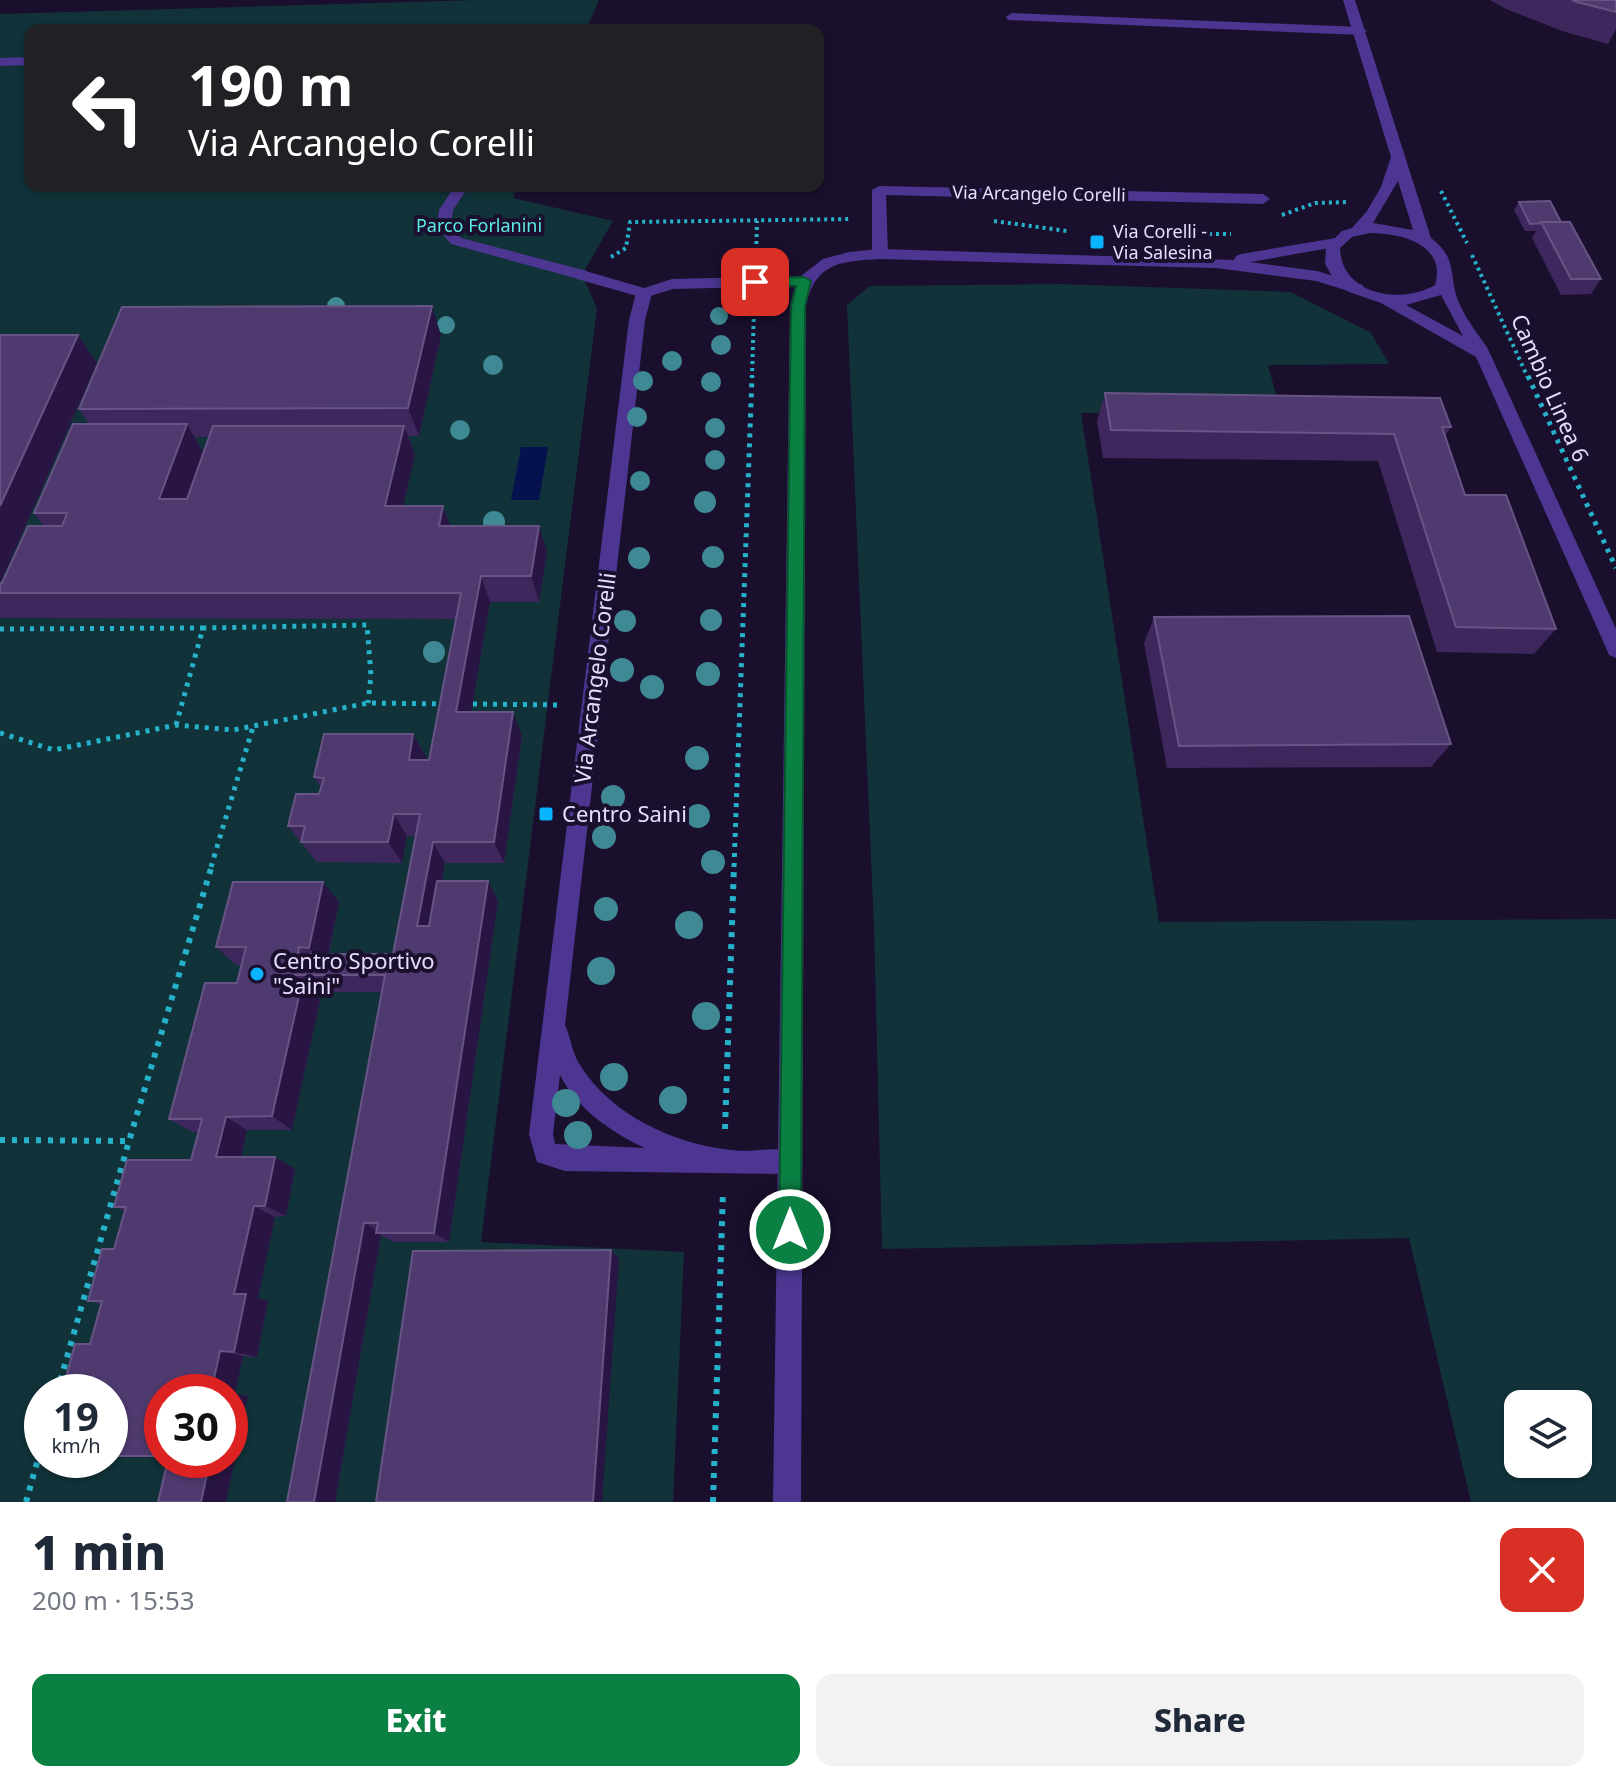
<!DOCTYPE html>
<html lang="en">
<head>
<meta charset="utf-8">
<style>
	body { margin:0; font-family:"Noto Sans",sans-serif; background:#f2f2f3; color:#1f2937; height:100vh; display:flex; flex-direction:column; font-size:30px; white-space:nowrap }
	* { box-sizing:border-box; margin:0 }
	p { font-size:26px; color:#747a83 }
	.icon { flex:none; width:44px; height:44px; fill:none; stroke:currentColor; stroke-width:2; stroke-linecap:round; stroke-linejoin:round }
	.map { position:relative; height:1502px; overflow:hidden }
	.side { display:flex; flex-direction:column; background:#fff; flex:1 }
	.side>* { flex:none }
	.guide { position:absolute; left:24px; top:24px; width:800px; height:168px; border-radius:16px; box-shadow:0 2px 6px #0004; background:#202124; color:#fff; overflow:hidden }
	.fabs { position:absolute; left:1504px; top:1390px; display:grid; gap:16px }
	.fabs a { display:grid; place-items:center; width:88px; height:88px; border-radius:16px; background:#fff; box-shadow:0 2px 6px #0004; font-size:40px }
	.speed { position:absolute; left:24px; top:1374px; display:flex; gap:16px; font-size:40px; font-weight:700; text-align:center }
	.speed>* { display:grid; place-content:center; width:104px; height:104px; border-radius:50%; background:#fff; box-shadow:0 2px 6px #0004; line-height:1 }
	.speed small { font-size:20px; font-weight:400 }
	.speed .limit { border:12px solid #d22; background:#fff; color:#111 }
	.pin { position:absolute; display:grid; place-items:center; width:68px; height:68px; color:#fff; margin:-34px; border-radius:16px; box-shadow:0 4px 12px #0006 }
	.me { position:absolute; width:88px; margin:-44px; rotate:0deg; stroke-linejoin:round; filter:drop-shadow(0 0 6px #0008) }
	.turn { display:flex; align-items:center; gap:28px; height:168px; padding:0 32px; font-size:36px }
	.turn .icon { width:104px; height:104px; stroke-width:2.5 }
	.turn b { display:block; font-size:56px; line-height:68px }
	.round { display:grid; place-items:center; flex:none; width:84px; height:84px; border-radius:16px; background:#f2f2f3 }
	.overview { display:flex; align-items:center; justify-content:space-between; height:136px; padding:0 32px }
	h1 { font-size:48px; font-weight:800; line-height:60px }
	.action { display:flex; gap:16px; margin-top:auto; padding:16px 32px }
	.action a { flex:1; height:92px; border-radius:16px; background:#0b8043; color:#fff; font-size:32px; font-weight:800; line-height:92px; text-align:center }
	.action a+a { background:#f2f2f3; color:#1f2937 }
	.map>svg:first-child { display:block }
</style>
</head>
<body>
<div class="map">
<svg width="1616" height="1502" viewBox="0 0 1616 1502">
	<rect width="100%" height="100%" fill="#1b0f2e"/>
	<g fill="#113239" fill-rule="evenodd">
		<path d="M477,0H599L586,30H30V186H518L513,198L613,221L582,275L597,308L481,1242L684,1252L673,1502H0V14ZM42,1392H110V1460H42ZM162,1392H230V1460H162Z"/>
		<path d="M1059,284L1291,292L1371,333L1389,364L1268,365L1281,413H1081L1159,922L1616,919V1502H1471L1409,1238L882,1249L874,927L847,305L870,286ZM1518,1404H1578V1464H1518Z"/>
	</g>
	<polygon fill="#061150" points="521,447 548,447 539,500 511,500"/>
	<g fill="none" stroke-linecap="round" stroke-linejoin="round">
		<g stroke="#25b2ca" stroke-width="4" stroke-dasharray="3 4" stroke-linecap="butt">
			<polyline points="1441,191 1467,243"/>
			<polyline points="1282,215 1315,203 1349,202"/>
			<polyline points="994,221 1067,231"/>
			<polyline points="1181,234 1231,234"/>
			<polyline points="1472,255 1528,378"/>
			<polyline points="611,257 626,248 630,222 852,219"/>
			<polyline points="756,258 757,221"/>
			<polyline points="752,378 754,308"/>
		</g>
		<g stroke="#25b2ca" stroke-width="5" stroke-dasharray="4 6" stroke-linecap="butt">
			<polyline points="1528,376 1616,568"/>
			<polyline points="0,629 203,628"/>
			<polyline points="473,704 563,705"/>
			<polyline points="176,725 203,628 367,625 371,676 368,703"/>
			<polyline points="0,733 54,750 176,725 233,730 368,703 447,704"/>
			<polyline points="211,867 253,727"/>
			<polyline points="734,867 752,376"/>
		</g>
		<g stroke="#25b2ca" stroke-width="6" stroke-dasharray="5 7" stroke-linecap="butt">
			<polyline points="725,1129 734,865"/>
			<polyline points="0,1140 129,1141 212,865"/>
			<polyline points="57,1392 129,1141"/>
			<polyline points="26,1502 42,1445"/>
			<polyline points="713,1502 723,1191"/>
		</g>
		<g fill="#4c3691" fill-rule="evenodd">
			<polygon points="1012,13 1361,27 1367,31 1361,35 1008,20 1006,17"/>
			<polygon points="879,186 1263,194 1270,199 1263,204 886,195 888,254 880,259 872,254 872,190"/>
			<path d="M644,288L652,293L645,320L565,1025C571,1038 572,1053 580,1065C611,1115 674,1144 731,1150C753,1153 778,1145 799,1153L802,1162L799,1171L790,1174L565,1171L537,1162L529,1134L629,320L636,293ZM560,1075C577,1109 611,1132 645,1148L555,1144L553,1134Z"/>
		</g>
		<g fill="#4c3691" fill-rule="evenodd">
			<polygon points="371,26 377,30 357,30 358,27"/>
			<polygon points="30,57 30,65 0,66 0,58"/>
			<polygon points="455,186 469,186 453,210 451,226 461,238 587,271 587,279 582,280 451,244 437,227 439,210"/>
		</g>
		<path fill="#4c3691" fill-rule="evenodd" d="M1336,238L1343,243L1341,246L1250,262L1317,271L1363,285V293L1358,294L1316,281L1216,268L880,259C840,261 815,263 806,306L801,1502H773L790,306L795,286L673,289L644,298L577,279L574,275L582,270L644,288L672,279L801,276L823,259L849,252L880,249L1234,260L1236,256L1241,254Z"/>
		<path fill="#4c3691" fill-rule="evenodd" d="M1343,0H1355L1431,238C1460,260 1447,277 1460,305C1467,321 1479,335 1488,349L1616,629V658L1609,655L1607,650L1476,357L1381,303L1349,292L1335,281L1325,264L1326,247L1342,231L1352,228L1367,211L1381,187L1391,157ZM1398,181L1413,230L1373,223ZM1370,233C1402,233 1447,245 1435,285C1401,305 1341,295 1340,248L1352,237ZM1441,295L1463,336L1406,305Z"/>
	</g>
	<g fill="#3e8993">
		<circle cx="336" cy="306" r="9"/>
		<circle cx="719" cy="316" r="9"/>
		<circle cx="446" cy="325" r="9"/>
		<circle cx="721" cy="345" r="10"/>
		<circle cx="672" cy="361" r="10"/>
		<circle cx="493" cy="365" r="10"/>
		<circle cx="643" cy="381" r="10"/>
		<circle cx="711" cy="382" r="10"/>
		<circle cx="637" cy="417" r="10"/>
		<circle cx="715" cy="428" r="10"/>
		<circle cx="460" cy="430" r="10"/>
		<circle cx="715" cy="460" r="10"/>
		<circle cx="640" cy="481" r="10"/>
		<circle cx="705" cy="502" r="11"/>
		<circle cx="494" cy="522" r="11"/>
		<circle cx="713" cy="557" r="11"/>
		<circle cx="639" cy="558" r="11"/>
		<circle cx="711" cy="620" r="11"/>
		<circle cx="625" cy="621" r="11"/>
		<circle cx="434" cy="652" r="11"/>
		<circle cx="622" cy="670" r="12"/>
		<circle cx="708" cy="674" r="12"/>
		<circle cx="652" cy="687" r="12"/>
		<circle cx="697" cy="758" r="12"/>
		<circle cx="613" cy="797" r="12"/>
		<circle cx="698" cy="816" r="12"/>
		<circle cx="604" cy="837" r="12"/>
		<circle cx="713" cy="862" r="12"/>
		<circle cx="606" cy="909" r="12"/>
		<circle cx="689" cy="925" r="14"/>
		<circle cx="601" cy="971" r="14"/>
		<circle cx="706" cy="1016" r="14"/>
		<circle cx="614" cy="1077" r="14"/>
		<circle cx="673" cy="1100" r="14"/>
		<circle cx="566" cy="1103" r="14"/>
		<circle cx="578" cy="1135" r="14"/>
	</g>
	<g fill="#3d275d" fill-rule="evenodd">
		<polygon points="1490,0 1616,0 1616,29 1608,44 1562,31 1506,9"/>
		<polygon points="1519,202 1561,222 1601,279 1591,294 1561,295 1532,238 1536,231 1525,231 1514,210"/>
		<path d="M0,335H78L97,363L0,583H2L44,526L34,513L89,424L79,409L441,335L419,436H408L415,454L403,506H443L450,526L547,552L539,602H490L471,712L522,736L504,863H445L442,881H488L498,901L449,1242H393L381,1235L335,1502H287L382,992H312L320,1000L292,1130H247L241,1157L295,1169L286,1216L275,1217L258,1298L268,1301L257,1357L243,1356L235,1394L248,1396L230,1460L162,1392V1457H110V1392L90,1344L101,1304L88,1301L114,1249L125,1211L114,1207L191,1160L198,1132H192L169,1119L237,983L241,965H236L216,947L339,902L329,954H393L416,836H407L402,863L317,862L288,826L319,794L321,787L314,777L413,734L426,757L425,760H429L456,619L0,618ZM195,437H209L203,452Z"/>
		<polygon points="1105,393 1451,427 1445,436 1465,495 1556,629 1534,654 1437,652 1378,461 1103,458 1097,421"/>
		<polygon points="1154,617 1451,744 1431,767 1167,768 1144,643"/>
	</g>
	<g fill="#281543">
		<polygon points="432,306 441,335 419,436 408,408"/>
		<polygon points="78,335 97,363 0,583 0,506"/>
		<polygon points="187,424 203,452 177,526 159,499"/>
		<polygon points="404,426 415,454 397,533 385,506"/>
		<polygon points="443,506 453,533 439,526"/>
		<polygon points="539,526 547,552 539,602 531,576"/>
		<polygon points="481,576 490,602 467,736 456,712"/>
		<polygon points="513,712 522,736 504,863 494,842"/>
		<polygon points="413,734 426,757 421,783 409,760"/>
		<polygon points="394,814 407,836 402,863 388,842"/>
		<polygon points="433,842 445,863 431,945 417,926"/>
		<polygon points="488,881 498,901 449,1242 434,1233"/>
		<polygon points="323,882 339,902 326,966 309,948"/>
		<polygon points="295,975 320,1000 292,1130 272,1116"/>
		<polygon points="226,1117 247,1130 238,1169 216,1157"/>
		<polygon points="275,1157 295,1169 286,1216 265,1206"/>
		<polygon points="254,1206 275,1217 258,1298 268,1301 257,1357 234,1352 234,1294"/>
		<polygon points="364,1223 381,1233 376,1233 381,1235 335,1502 314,1502"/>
		<polygon points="611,1250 619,1259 602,1502 593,1502"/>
		<polygon points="220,1351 243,1356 235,1394 248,1396 226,1502 201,1502 210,1460 230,1460 230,1392 211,1392"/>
	</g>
	<g fill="#4f3a6f" stroke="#675485" stroke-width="2">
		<polygon points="1572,0 1616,0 1616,12 1577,2"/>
		<polygon points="1550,201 1561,222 1530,224 1519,202"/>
		<polygon points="1541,222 1570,222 1601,279 1571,279"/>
		<polygon points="432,306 408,408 79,409 122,307"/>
		<polygon points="0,335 78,335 0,506"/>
		<polygon points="1105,393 1440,398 1451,427 1442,427 1465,495 1506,495 1556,629 1456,627 1394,434 1111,430"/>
		<polygon points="73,424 187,424 159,499 187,499 213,426 404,426 385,506 443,506 439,526 539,526 531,576 481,576 456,712 513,712 494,842 433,842 417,926 429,926 437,881 488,881 434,1233 376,1233 378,1223 364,1223 314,1502 287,1502 385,975 295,975 293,983 302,983 272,1116 226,1117 216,1157 275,1157 265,1206 254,1206 234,1294 246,1294 234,1352 220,1351 211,1392 162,1392 162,1456 110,1456 110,1392 62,1392 75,1344 90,1344 102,1301 88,1301 102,1249 114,1249 126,1207 114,1207 127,1160 191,1160 202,1119 169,1119 205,983 237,983 246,947 216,947 233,882 323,882 309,948 299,947 298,954 393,954 420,814 394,814 388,842 301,842 305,826 288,826 296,794 319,794 324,778 314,777 324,734 413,734 409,760 429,760 461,593 0,593 0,583 2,583 28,526 62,526 67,513 34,513"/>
		<polygon points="1409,616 1451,744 1179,746 1154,617"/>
		<polygon points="611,1250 593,1502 376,1502 413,1251"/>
		<polygon points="168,1460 210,1460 201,1502 158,1502"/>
	</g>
	<polygon fill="#0b8043" stroke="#07532c" stroke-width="2" points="804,277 811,281 805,306 801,1230 798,1238 790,1241 782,1238 779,1230 791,306 796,286 755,287 748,282 755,278"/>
	<g fill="#08b3ff" stroke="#1b0f2e" stroke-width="3">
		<rect x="1089" y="234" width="16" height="16" rx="4"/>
		<rect x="538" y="806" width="16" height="16" rx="4"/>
		<circle cx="257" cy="974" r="8"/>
	</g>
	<g text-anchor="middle" stroke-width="8" stroke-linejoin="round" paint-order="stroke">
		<g font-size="18" fill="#e7dcff" stroke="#1b0f2e">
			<text transform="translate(1039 194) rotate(1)" y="6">Via Arcangelo Corelli</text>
		</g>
		<g font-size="18" fill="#5bece6" stroke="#1b0f2e">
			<text x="479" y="232">Parco Forlanini</text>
		</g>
		<g font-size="18" fill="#e7dcff" stroke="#1b0f2e" text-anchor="start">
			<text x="1113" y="238">Via Corelli -<tspan x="1113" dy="21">Via Salesina</tspan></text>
		</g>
		<g font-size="22" fill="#e7dcff" stroke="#1b0f2e">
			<text transform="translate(1550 388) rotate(66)" y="8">Cambio Linea 6</text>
			<text transform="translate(595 678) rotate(-83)" y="8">Via Arcangelo Corelli</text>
		</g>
		<g font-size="22" fill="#e7dcff" stroke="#1b0f2e" text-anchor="start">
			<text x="562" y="822">Centro Saini</text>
			<text x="273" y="969">Centro Sportivo<tspan x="273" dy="25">"Saini"</tspan></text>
		</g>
	</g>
</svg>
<div class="fabs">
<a><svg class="icon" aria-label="layers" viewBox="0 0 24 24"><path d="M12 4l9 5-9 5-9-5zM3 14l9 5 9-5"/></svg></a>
</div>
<div class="speed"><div>19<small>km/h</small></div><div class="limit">30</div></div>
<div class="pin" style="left:755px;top:282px;background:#d93025"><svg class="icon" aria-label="arrive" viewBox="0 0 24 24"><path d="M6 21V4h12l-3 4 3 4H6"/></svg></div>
<svg class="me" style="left:790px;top:1230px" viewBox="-20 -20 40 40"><circle r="17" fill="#0b8043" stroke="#fff" stroke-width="3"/><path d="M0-11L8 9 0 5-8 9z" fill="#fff"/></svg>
<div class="guide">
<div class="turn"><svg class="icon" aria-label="left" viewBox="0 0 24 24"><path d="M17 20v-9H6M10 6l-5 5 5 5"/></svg><div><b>190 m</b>Via Arcangelo Corelli</div></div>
</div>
</div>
<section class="side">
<div class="overview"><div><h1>1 min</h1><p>200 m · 15:53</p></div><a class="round" style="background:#d93025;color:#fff"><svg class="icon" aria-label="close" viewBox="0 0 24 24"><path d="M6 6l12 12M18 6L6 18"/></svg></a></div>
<div class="action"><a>Exit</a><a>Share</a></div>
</section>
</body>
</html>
